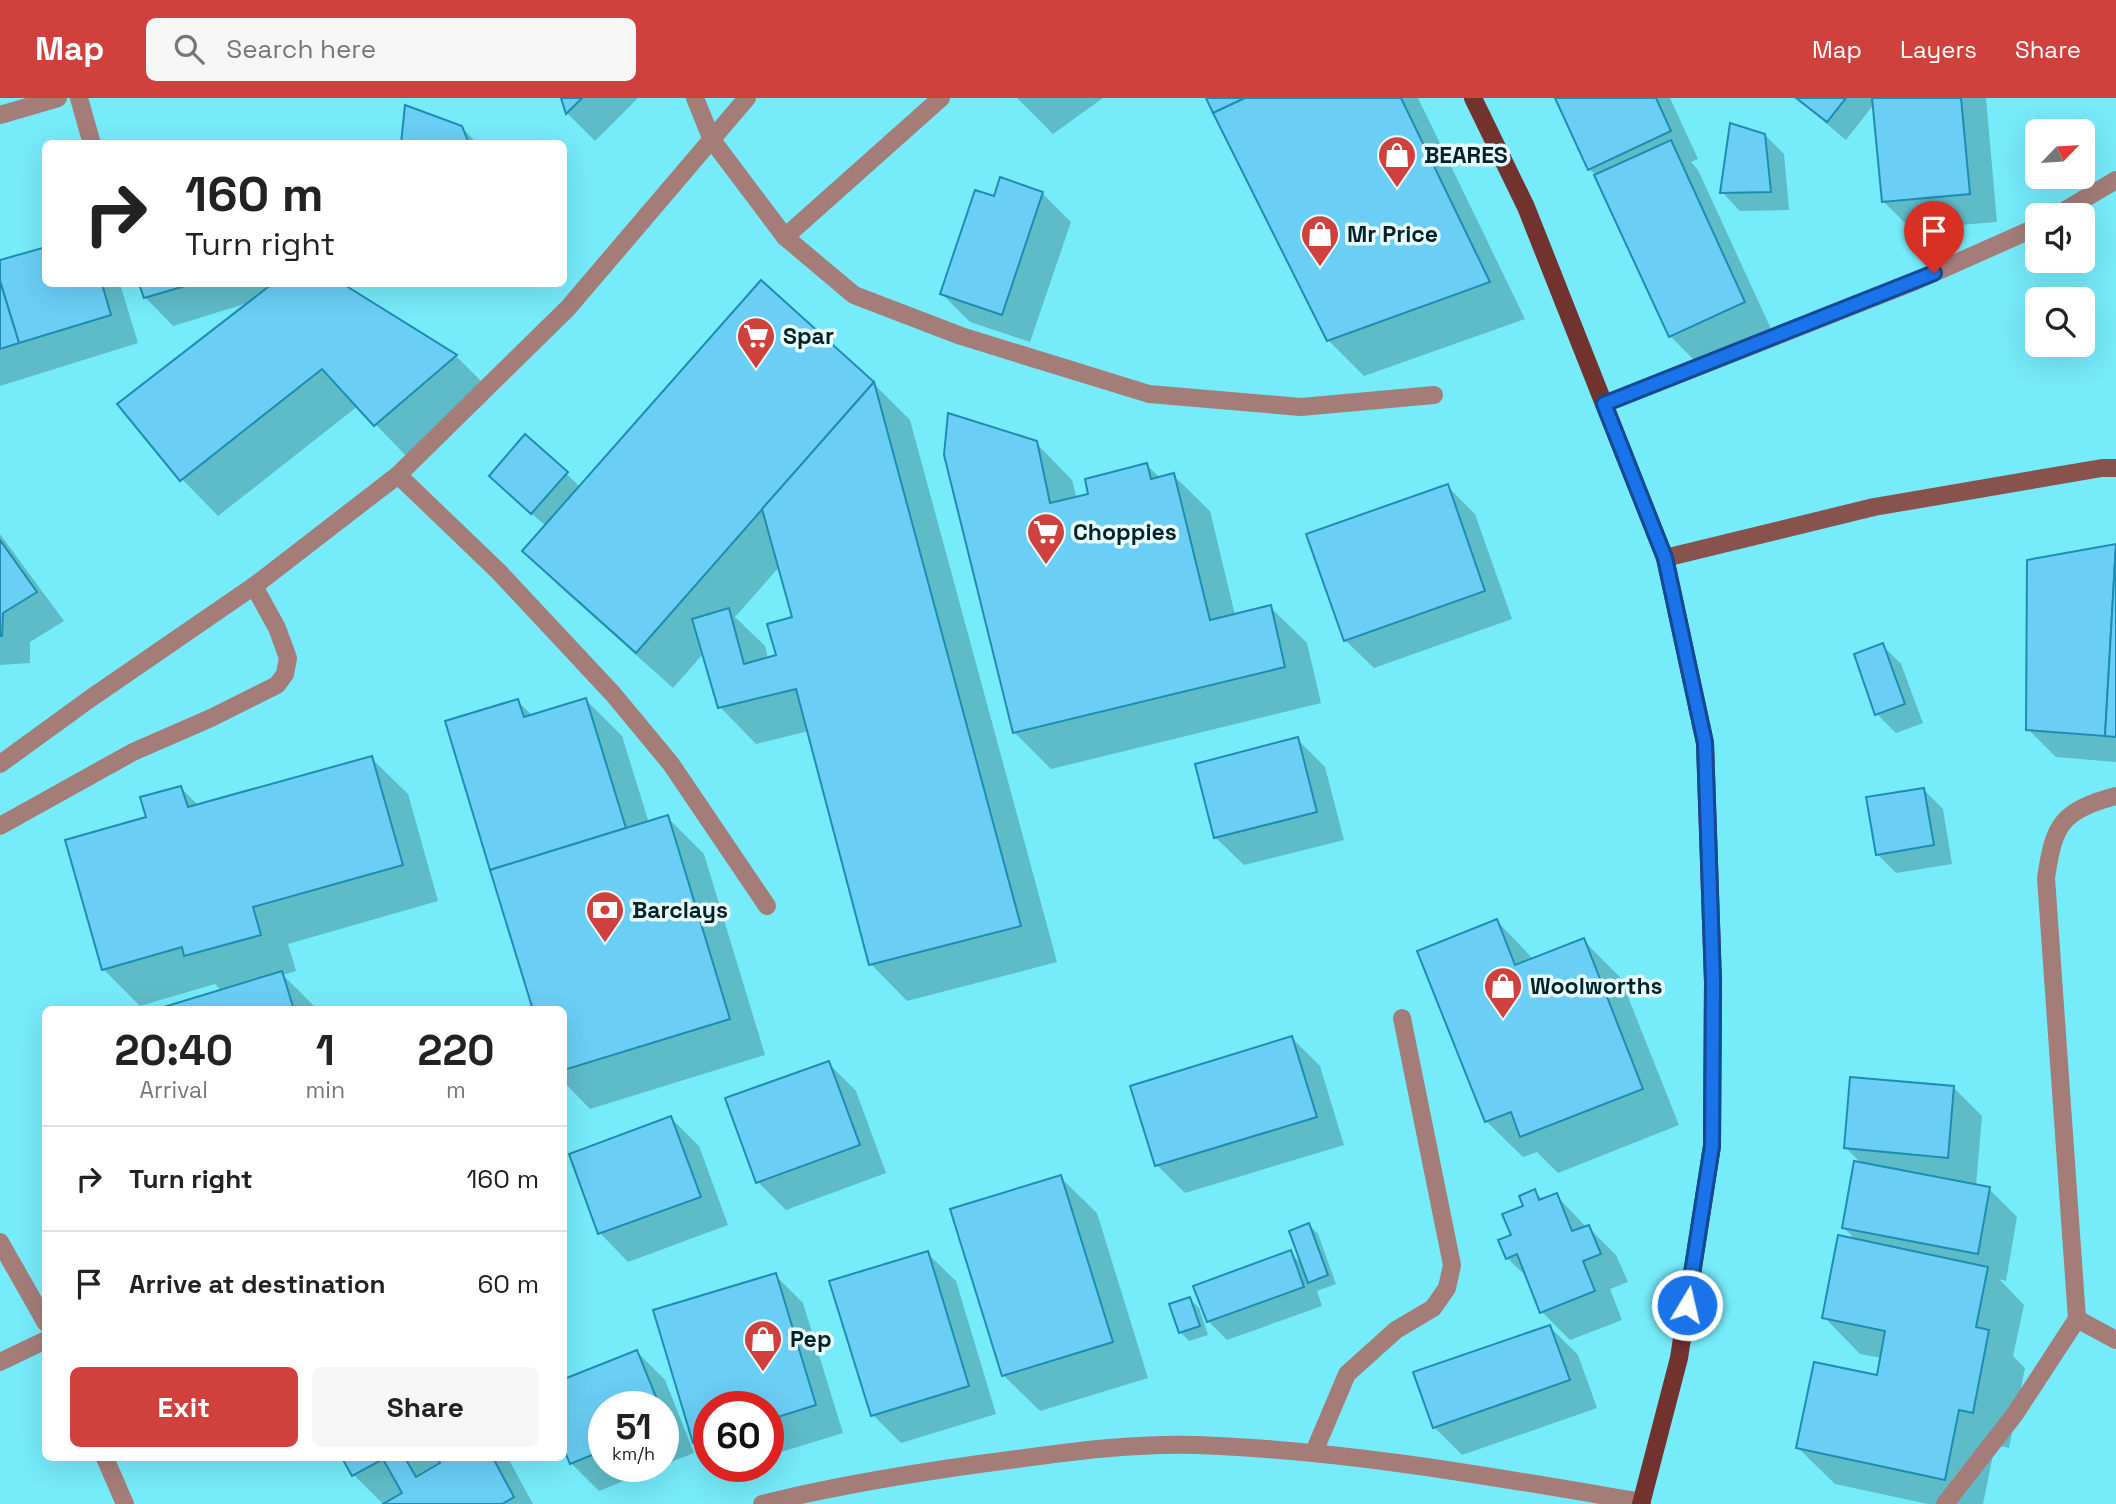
<!DOCTYPE html>
<html lang="en">
<head>
<meta charset="utf-8">
<style>
	body { margin:0; font-family:"Space Grotesk",sans-serif; background:#f6f6f6; color:#222; height:100vh; display:flex; flex-direction:column; font-size:26px; white-space:nowrap }
	* { box-sizing:border-box; margin:0 }
	p { font-size:23px; color:#767676 }
	.icon { flex:none; width:38px; height:38px; fill:none; stroke:currentColor; stroke-width:2; stroke-linecap:round; stroke-linejoin:round }
	.map { position:relative; flex:1; overflow:hidden }
	.details { position:absolute; left:42px; top:908px; width:525px; height:455px; display:flex; flex-direction:column; background:#fff; border-radius:10px; box-shadow:0 7px 28px #0002 }
	.details>* { flex:none }
	.hud { position:absolute; left:42px; top:42px; width:525px; height:147px; border-radius:10px; box-shadow:0 7px 28px #0002; background:#fff; color:#222; overflow:hidden }
	.needle { width:46px; rotate:65deg }
	.fabs { position:absolute; left:2025px; top:21px; display:grid; gap:14px }
	.fabs a { display:grid; place-items:center; width:70px; height:70px; border-radius:10px; background:#fff; box-shadow:0 7px 28px #0002; font-size:35px }
	.speed { position:absolute; left:588px; top:1293px; display:flex; gap:14px; font-size:35px; font-weight:700; text-align:center }
	.speed>* { display:grid; place-content:center; width:91px; height:91px; border-radius:50%; background:#fff; box-shadow:0 7px 28px #0002; line-height:1 }
	.speed small { font-size:18px; font-weight:400 }
	.speed .limit { border:10px solid #d22; background:#fff; color:#111 }
	.pin { position:absolute; display:grid; place-items:center; width:60px; height:60px; color:#fff; margin:-72px -30px; border-radius:50% 50% 50% 0; rotate:-45deg; box-shadow:0 0 7px #0007 }
	.pin .icon { rotate:45deg }
	.me { position:absolute; width:77px; margin:-38px; rotate:9deg; stroke-linejoin:round; filter:drop-shadow(0 0 5px #0008) }
	.turn { display:flex; align-items:center; gap:24px; height:147px; padding:0 28px; font-size:32px }
	.turn .icon { width:91px; height:91px; stroke-width:2.5 }
	.turn b { display:block; font-size:49px; line-height:60px }
	.eta { display:flex; justify-content:space-evenly; align-items:center; height:119px; text-align:center }
	.eta b { font-size:42px; font-weight:600; line-height:49px }
	.primary-button { display:flex; gap:14px; margin-top:auto; padding:14px 28px }
	.primary-button a { flex:1; height:80px; border-radius:10px; background:#d0413d; color:#fff; font-size:28px; font-weight:600; line-height:80px; text-align:center }
	.primary-button a+a { background:#f6f6f6; color:#222 }
	ul { padding:0; list-style:none }
	li { display:flex; align-items:center; gap:21px; height:105px; padding:0 28px; border-top:2px solid #e0e0e0 }
	li div { flex:1 }
	li b { display:block; font-size:26px }
	li em { font-style:normal }
	header { display:flex; align-items:center; gap:42px; box-sizing:border-box; height:98px; padding:0 35px; background:#d0413d; color:#fff }
	header strong { font-size:33px }
	nav { display:flex; gap:38px; margin-inline-start:auto; font-size:24px }
	.search { width:490px; height:63px; background:#f6f6f6; display:flex; align-items:center; gap:18px; box-sizing:border-box; padding:0 24px; border-radius:10px; color:#767676; font-size:26px }
	.map>svg:first-child { display:block }
</style>
</head>
<body>
<header>
<strong>Map</strong>
<div class="search"><svg class="icon" aria-label="search" viewBox="0 0 24 24"><circle cx="10" cy="10" r="6"/><path d="M15 15l6 6"/></svg>Search here</div>
<nav><a>Map</a><a>Layers</a><a>Share</a></nav>
</header>
<div class="map">
<svg width="2116" height="1406" viewBox="0 0 2116 1406">
	<rect width="100%" height="100%" fill="#76ebfa"/>
	<g fill="#0003" fill-rule="evenodd">
		<polygon points="563,0 638,0 595,43 567,15"/>
		<polygon points="1017,0 1103,0 1053,36"/>
		<polygon points="1208,0 1418,0 1525,221 1364,278 1328,242"/>
		<polygon points="1557,0 1670,0 1698,61 1691,64 1698,72 1772,233 1698,266 1670,238 1596,77 1589,71"/>
		<polygon points="1796,0 1986,0 1997,124 1911,131 1883,103 1874,6 1846,42"/>
		<polygon points="461,29 478,46 402,46"/>
		<polygon points="1765,37 1784,56 1789,112 1740,113 1722,94"/>
		<polygon points="1042,95 1071,124 1030,244 970,224 942,196 995,100"/>
		<polygon points="0,164 46,186 120,186 138,245 0,288"/>
		<polygon points="141,186 339,186 383,211 456,258 492,294 411,363 358,308 218,418 182,381 251,204 173,228 145,199"/>
		<path d="M873,285L910,322L1057,864L907,903L871,866L809,633L756,646L720,609L704,555L673,590L560,489L524,453L546,428L510,397L566,375L580,389ZM780,468L794,520L778,559L768,561L765,548L735,519Z"/>
		<polygon points="1036,345 1072,382 1077,401 1090,397 1147,367 1160,380 1173,377 1210,413 1235,517 1270,509 1307,545 1321,605 1051,671 1014,634"/>
		<polygon points="1447,388 1475,416 1512,521 1374,570 1345,542"/>
		<polygon points="0,436 64,523 30,544 30,565 0,567"/>
		<polygon points="2116,448 2116,664 2056,659 2028,631"/>
		<polygon points="1882,547 1901,566 1923,625 1896,635 1877,616"/>
		<polygon points="586,602 622,638 649,725 667,719 704,756 765,957 590,1011 564,984 564,912 517,603 533,618"/>
		<polygon points="1297,641 1325,669 1344,742 1244,767 1215,739"/>
		<polygon points="371,660 408,696 438,803 288,846 296,873 283,877 318,912 160,912 222,893 215,886 140,908 103,871 148,720 181,690 199,708"/>
		<polygon points="1924,692 1943,711 1952,766 1896,775 1877,756"/>
		<polygon points="1497,823 1534,862 1583,842 1620,879 1679,1027 1558,1075 1537,1054 1523,1059 1486,1023"/>
		<polygon points="1292,940 1320,968 1344,1047 1185,1095 1157,1067"/>
		<polygon points="828,965 856,993 886,1075 786,1112 758,1084"/>
		<polygon points="1954,990 1982,1018 1976,1088 1989,1091 2017,1119 2006,1183 1999,1181 2024,1207 2013,1258 2025,1270 2009,1350 1995,1347 1983,1406 1928,1406 1835,1386 1798,1350 1878,1279 1882,1260 1860,1256 1824,1219 1857,1143 1844,1130 1863,1067 1846,1050"/>
		<polygon points="671,1020 699,1048 728,1127 628,1164 600,1135 572,1057"/>
		<polygon points="1060,1079 1097,1115 1148,1280 1040,1313 1003,1277"/>
		<polygon points="1534,1093 1543,1102 1556,1097 1586,1129 1588,1129 1616,1157 1628,1184 1610,1191 1622,1222 1570,1242 1542,1214 1529,1181 1507,1160 1525,1109"/>
		<polygon points="1309,1127 1318,1136 1336,1186 1317,1193 1322,1208 1227,1242 1208,1223 1290,1154 1303,1168"/>
		<polygon points="927,1155 956,1183 996,1316 901,1345 873,1317"/>
		<polygon points="775,1177 803,1205 843,1335 768,1358 768,1309 709,1309 709,1358 695,1344 655,1213"/>
		<polygon points="1190,1201 1199,1210 1208,1237 1189,1243 1180,1234"/>
		<polygon points="1550,1229 1578,1257 1597,1310 1462,1357 1434,1329"/>
		<polygon points="637,1254 665,1282 694,1355 663,1367 663,1309 604,1309 604,1368 660,1368 599,1393 571,1365 564,1346 564,1283"/>
		<polygon points="344,1360 508,1360 533,1406 383,1406 354,1377"/>
		<polygon points="720,1368 734,1368 723,1372"/>
	</g>
	<g fill="#6bcef5" stroke="#1f8db2" stroke-width="2">
		<polygon points="561,0 582,0 566,16"/>
		<polygon points="1206,0 1245,0 1213,15"/>
		<polygon points="1245,0 1401,0 1490,184 1327,243 1213,15"/>
		<polygon points="1555,0 1656,0 1671,33 1588,72"/>
		<polygon points="1796,0 1846,0 1827,24"/>
		<polygon points="1872,0 1961,0 1970,96 1882,104"/>
		<polygon points="405,7 462,28 469,46 401,46"/>
		<polygon points="1730,25 1765,36 1771,94 1720,95"/>
		<polygon points="1671,42 1745,204 1669,239 1594,77"/>
		<polygon points="1000,79 1043,94 1002,217 940,196 975,92 994,98"/>
		<polygon points="46,149 46,186 102,186 111,217 19,245 0,183 0,162"/>
		<polygon points="761,182 874,284 636,555 522,453"/>
		<polygon points="0,183 19,245 0,251"/>
		<polygon points="139,186 192,186 144,200"/>
		<polygon points="272,186 343,186 457,257 374,328 322,271 180,383 117,306"/>
		<polygon points="874,284 1021,828 869,867 796,591 718,610 692,521 729,510 744,566 776,557 767,526 792,519 762,411"/>
		<polygon points="948,315 1037,343 1050,405 1088,396 1085,381 1147,365 1151,381 1174,375 1210,522 1271,507 1285,569 1013,635 944,357"/>
		<polygon points="525,336 568,374 531,416 489,378"/>
		<polygon points="1448,386 1485,493 1344,543 1306,436"/>
		<polygon points="0,442 37,494 3,515 2,538 0,538"/>
		<polygon points="2116,446 2105,638 2026,632 2027,462"/>
		<polygon points="2116,446 2116,639 2105,638"/>
		<polygon points="1883,545 1905,606 1875,617 1854,556"/>
		<polygon points="586,600 626,730 490,772 445,623 518,601 524,619"/>
		<polygon points="1298,639 1317,714 1214,740 1195,666"/>
		<polygon points="372,658 403,767 253,809 261,837 184,858 182,849 102,872 65,742 146,719 140,699 181,688 188,709"/>
		<polygon points="1924,690 1934,747 1876,757 1866,699"/>
		<polygon points="668,717 730,921 564,972 564,912 533,912 490,772"/>
		<polygon points="1497,821 1515,867 1584,840 1643,991 1520,1039 1511,1014 1485,1024 1417,853"/>
		<polygon points="282,873 294,912 154,912"/>
		<polygon points="1292,938 1317,1019 1155,1068 1130,988"/>
		<polygon points="829,963 860,1047 756,1085 725,1000"/>
		<polygon points="1850,979 1954,988 1948,1060 1844,1050"/>
		<polygon points="671,1018 701,1099 598,1136 569,1056"/>
		<polygon points="1854,1063 1990,1089 1978,1156 1842,1130"/>
		<polygon points="1061,1077 1113,1244 1002,1278 950,1111"/>
		<polygon points="1535,1091 1539,1102 1557,1095 1572,1133 1589,1127 1601,1156 1583,1163 1595,1193 1540,1215 1517,1156 1506,1161 1498,1142 1511,1137 1502,1116 1523,1108 1519,1098"/>
		<polygon points="1309,1125 1328,1177 1308,1185 1289,1133"/>
		<polygon points="1838,1137 1988,1169 1976,1229 1989,1232 1973,1315 1959,1312 1945,1382 1796,1350 1814,1264 1877,1277 1885,1233 1822,1220"/>
		<polygon points="1291,1152 1304,1189 1207,1224 1193,1188"/>
		<polygon points="928,1153 969,1288 871,1318 829,1183"/>
		<polygon points="776,1175 816,1307 768,1322 768,1309 709,1309 709,1340 693,1345 653,1212"/>
		<polygon points="1190,1199 1200,1228 1179,1235 1169,1206"/>
		<polygon points="1550,1227 1570,1282 1433,1330 1413,1274"/>
		<polygon points="637,1252 660,1309 604,1309 604,1352 570,1366 564,1351 564,1281"/>
		<polygon points="342,1360 405,1360 416,1379 440,1365 437,1360 493,1360 514,1399 502,1406 383,1406 402,1395 383,1361 352,1378"/>
	</g>
	<g fill="none" stroke-linecap="round" stroke-linejoin="round">
		<g stroke="#a47d79" stroke-width="18">
			<polyline points="79,0 92,46"/>
			<polyline points="0,17 58,0"/>
			<polyline points="712,42 785,139 854,197 961,238 1149,296 1301,309 1434,297"/>
			<polyline points="2057,117 2116,82"/>
			<polyline points="785,139 941,0"/>
			<polyline points="1604,306 1911,185 2037,129"/>
			<polyline points="398,377 499,474 613,596 671,666 767,808"/>
			<polyline points="0,728 133,654 211,620 277,587 285,576 288,560 277,530 254,488"/>
			<path d="M2077,1221L2046,780C2054,726 2061,713 2116,698"/>
			<polyline points="1314,1354 1347,1276 1396,1232 1433,1210 1447,1190 1452,1167 1402,920"/>
		</g>
		<g stroke="#a47d79" stroke-width="18">
			<polyline points="695,0 712,42"/>
			<polyline points="0,666 91,600 254,488 398,377 568,210 747,0"/>
			<polyline points="0,1144 46,1225"/>
			<polyline points="0,1264 46,1242"/>
			<polyline points="105,1360 125,1406"/>
			<path d="M762,1406C846,1385 931,1372 1017,1361C1075,1353 1138,1345 1196,1347C1346,1352 1494,1379 1642,1404"/>
			<polyline points="1945,1406 2015,1316 2077,1221 2116,1242"/>
		</g>
		<polyline stroke="#88524d" stroke-width="18" points="1665,460 1874,409 2102,370 2116,370"/>
		<polyline stroke="#72322e" stroke-width="18" points="1473,0 1526,109 1665,460 1705,645 1713,884 1712,1048 1679,1260 1641,1406"/>
	</g>
	<g fill="none" stroke-linecap="round" stroke-linejoin="round">
		<defs>
			<polyline id="route" points="1687,1207 1712,1048 1713,884 1705,645 1665,460 1604,306 1934,175"/>
		</defs>
		<use href="#route" stroke="#114b97" stroke-width="18"/>
		<use href="#route" stroke="#1a73e8" stroke-width="12"/>
	</g>
	<defs>
		<symbol id="shop-pin" viewBox="-11 -11 22 30"><path d="M0 17L-7.5 6A9.5 9.5 0 1 1 7.5 6Z" fill="#d0413d" stroke="#e8fcff"/><path d="M-5-2.5h2.3a2.7 3.5 0 0 1 5.4 0H5L5.5 6h-11ZM-1.5-2.5h3a1.5 2.3 0 0 0-3 0Z" fill="#fff"/></symbol>
		<symbol id="supermarket-pin" viewBox="-11 -11 22 30"><path d="M0 17L-7.5 6A9.5 9.5 0 1 1 7.5 6Z" fill="#d0413d" stroke="#e8fcff"/><path d="M-6-5.5h2.5l.6 2H6L4.5 2H-2.5L-4.4-4H-6ZM-1.5 3.2a1.3 1.3 0 1 0 .1 0ZM3 3.2a1.3 1.3 0 1 0 .1 0Z" fill="#fff"/></symbol>
		<symbol id="bank-pin" viewBox="-11 -11 22 30"><path d="M0 17L-7.5 6A9.5 9.5 0 1 1 7.5 6Z" fill="#d0413d" stroke="#e8fcff"/><path d="M-6-4H6V4H-6ZM0-2.3a2.3 2.3 0 1 0 0 4.6a2.3 2.3 0 1 0 0-4.6Z" fill="#fff"/></symbol>
	</defs>
	<g fill-rule="evenodd">
		<use href="#shop-pin" x="1375" y="35" width="44" height="60"/>
		<use href="#shop-pin" x="1298" y="114" width="44" height="60"/>
		<use href="#supermarket-pin" x="734" y="216" width="44" height="60"/>
		<use href="#supermarket-pin" x="1024" y="412" width="44" height="60"/>
		<use href="#bank-pin" x="583" y="790" width="44" height="60"/>
		<use href="#shop-pin" x="1481" y="866" width="44" height="60"/>
		<use href="#shop-pin" x="741" y="1219" width="44" height="60"/>
	</g>
	<g text-anchor="middle" stroke-width="7" stroke-linejoin="round" paint-order="stroke">
		<g font-size="23" font-weight="bold" fill="#002327" stroke="#e8fcff" text-anchor="start">
			<text x="1424" y="65">BEARES</text>
			<text x="1347" y="144">Mr Price</text>
			<text x="783" y="246">Spar</text>
			<text x="1073" y="442">Choppies</text>
			<text x="632" y="820">Barclays</text>
			<text x="1530" y="896">Woolworths</text>
			<text x="790" y="1249">Pep</text>
		</g>
	</g>
</svg>
<div class="fabs">
<a><svg class="needle" viewBox="-14 -14 28 28"><path d="M0-13l5 13h-10z" fill="#e53935"/><path d="M0 13l5-13h-10z" fill="#767676"/></svg></a>
<a><svg class="icon" aria-label="sound" viewBox="0 0 24 24"><path d="M4 9h4l5-4v14l-5-4H4zM17 9q2 3 0 6"/></svg></a>
<a><svg class="icon" aria-label="search" viewBox="0 0 24 24"><circle cx="10" cy="10" r="6"/><path d="M15 15l6 6"/></svg></a>
</div>
<div class="speed"><div>51<small>km/h</small></div><div class="limit">60</div></div>
<div class="pin" style="left:1934px;top:175px;background:#d93025"><svg class="icon" aria-label="arrive" viewBox="0 0 24 24"><path d="M6 21V4h12l-3 4 3 4H6"/></svg></div>
<svg class="me" style="left:1687px;top:1207px" viewBox="-20 -20 40 40"><circle r="17" fill="#1a73e8" stroke="#fff" stroke-width="3"/><path d="M0-11L8 9 0 5-8 9z" fill="#fff"/></svg>
<div class="hud">
<div class="turn"><svg class="icon" aria-label="right" viewBox="0 0 24 24"><path d="M7 20v-9h11M14 6l5 5-5 5"/></svg><div><b>160 m</b>Turn right</div></div>
</div>
<section class="details">
<div class="eta">
<div><b>20:40</b><p>Arrival</p></div>
<div><b>1</b><p>min</p></div>
<div><b>220</b><p>m</p></div>
</div>
<ul>
<li><svg class="icon" aria-label="right" viewBox="0 0 24 24"><path d="M7 20v-9h11M14 6l5 5-5 5"/></svg><div><b>Turn right</b></div><em>160 m</em></li>
<li><svg class="icon" aria-label="arrive" viewBox="0 0 24 24"><path d="M6 21V4h12l-3 4 3 4H6"/></svg><div><b>Arrive at destination</b></div><em>60 m</em></li>
</ul>
<div class="primary-button"><a>Exit</a><a>Share</a></div>
</section>
</div>
</body>
</html>
